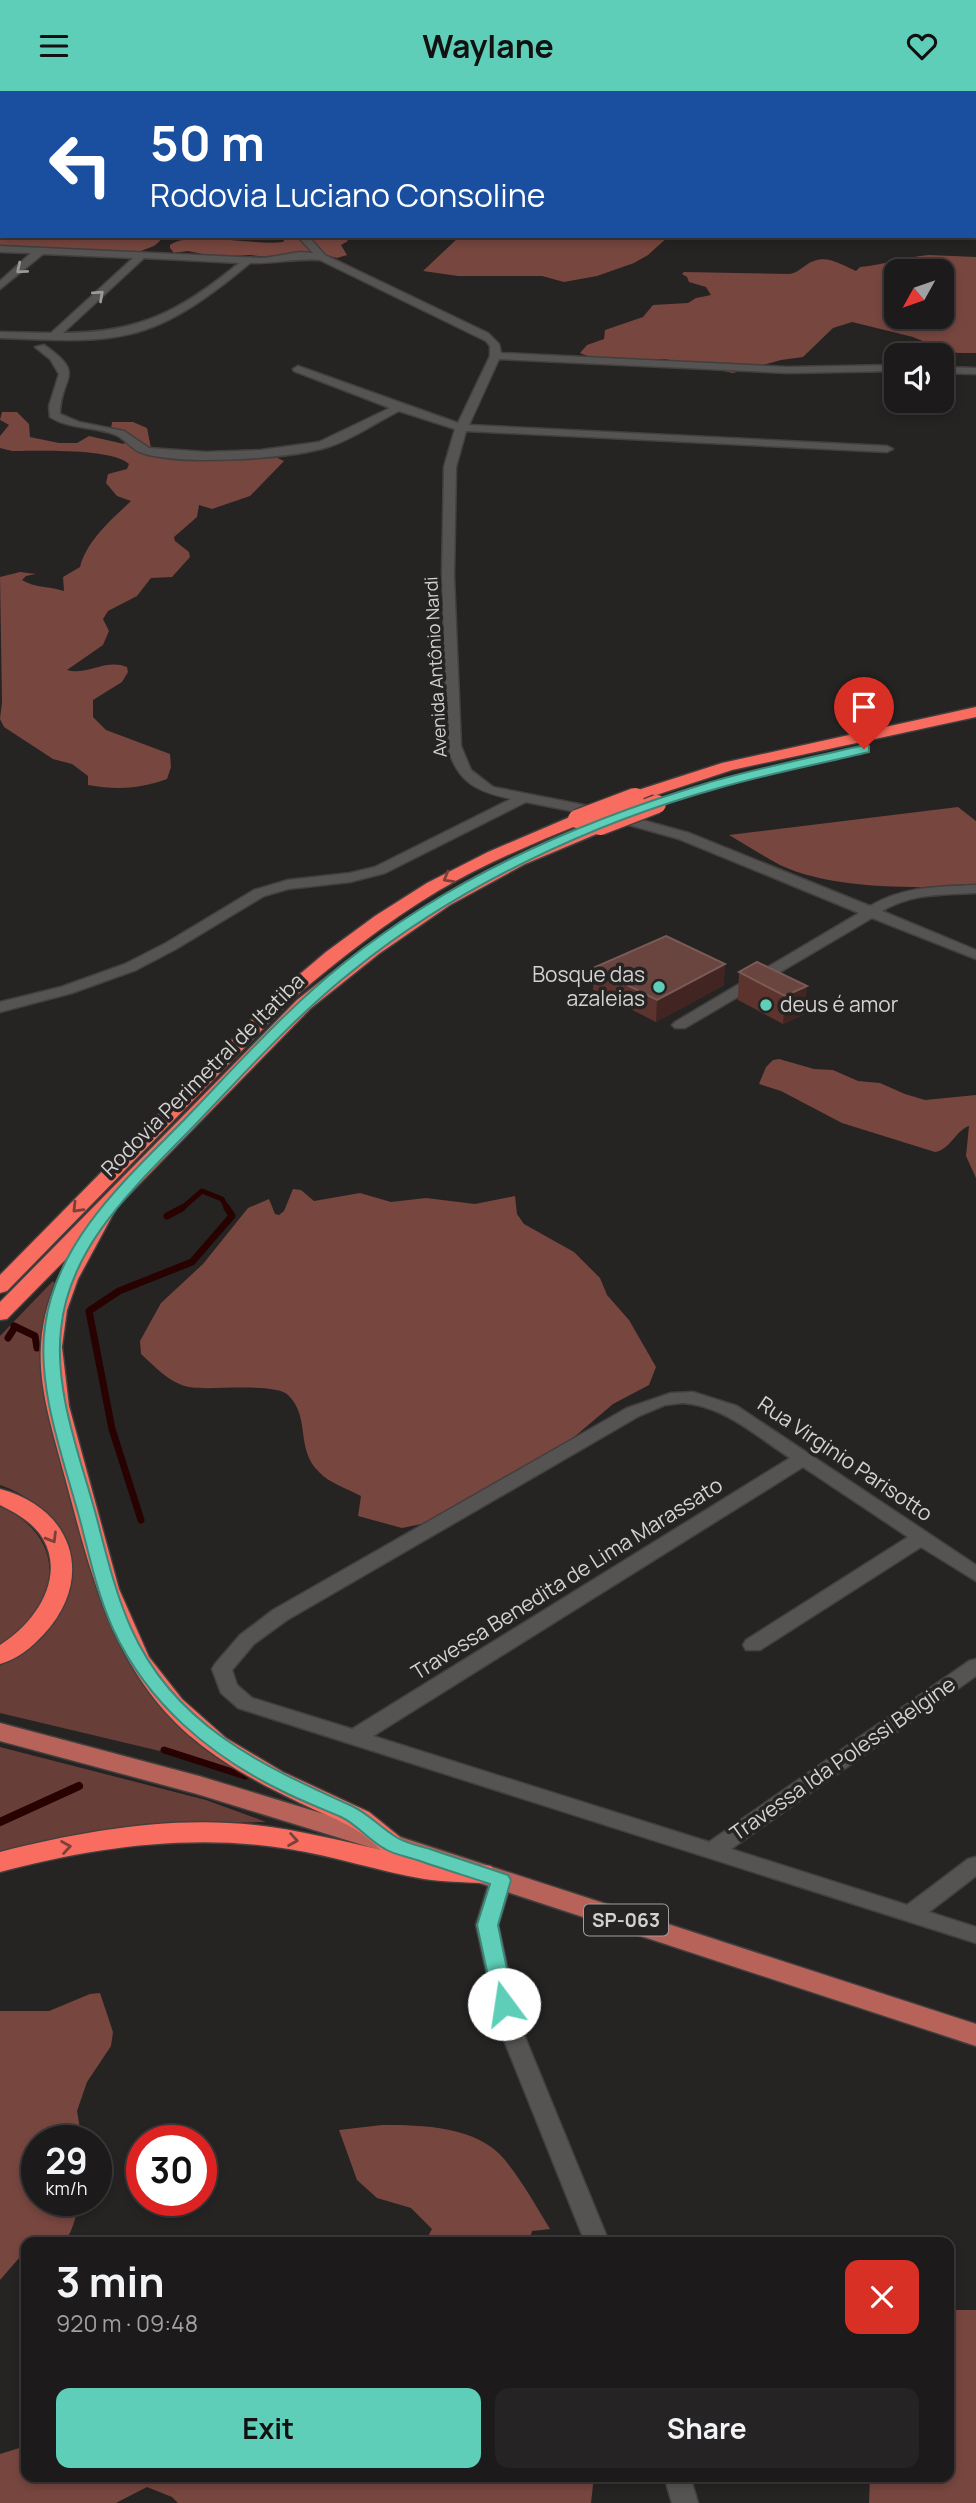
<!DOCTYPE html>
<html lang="en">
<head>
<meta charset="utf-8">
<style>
	body { margin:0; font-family:Manrope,sans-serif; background:#252323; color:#f1f3f6; height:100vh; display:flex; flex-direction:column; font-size:26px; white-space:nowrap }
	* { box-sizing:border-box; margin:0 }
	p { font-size:23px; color:#a0a1a2 }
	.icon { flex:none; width:38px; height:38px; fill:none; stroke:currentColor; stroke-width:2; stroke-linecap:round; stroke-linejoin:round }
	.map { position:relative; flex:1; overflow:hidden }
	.side { position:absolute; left:21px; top:2146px; width:933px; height:245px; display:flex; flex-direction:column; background:#1c1a1a; border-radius:14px; box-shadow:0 4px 10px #0003,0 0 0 2px #3a3839 }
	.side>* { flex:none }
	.guide { position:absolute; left:0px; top:0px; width:976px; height:147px; box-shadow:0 4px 10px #0003,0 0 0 2px #3a3839; background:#1a4fa0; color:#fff; overflow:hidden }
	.needle { width:46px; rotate:230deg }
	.tools { position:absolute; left:884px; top:168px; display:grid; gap:14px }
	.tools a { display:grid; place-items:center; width:70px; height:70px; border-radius:14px; background:#1c1a1a; box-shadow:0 4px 10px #0003,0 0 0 2px #3a3839; font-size:35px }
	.speed { position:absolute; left:21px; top:2034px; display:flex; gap:14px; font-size:35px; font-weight:700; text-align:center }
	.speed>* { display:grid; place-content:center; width:91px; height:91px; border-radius:50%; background:#1c1a1a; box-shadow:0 4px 10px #0003,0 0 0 2px #3a3839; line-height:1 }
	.speed small { font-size:18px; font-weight:400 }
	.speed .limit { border:10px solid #d22; background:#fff; color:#111 }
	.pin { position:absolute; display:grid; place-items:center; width:60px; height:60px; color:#fff; margin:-72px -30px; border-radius:50% 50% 50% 0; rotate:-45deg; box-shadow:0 0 7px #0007 }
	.pin .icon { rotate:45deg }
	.me { position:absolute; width:77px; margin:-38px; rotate:346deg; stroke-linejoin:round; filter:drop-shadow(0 0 5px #0008) }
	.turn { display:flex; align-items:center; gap:24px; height:147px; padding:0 35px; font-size:32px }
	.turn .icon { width:91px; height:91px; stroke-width:2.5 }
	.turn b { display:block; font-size:49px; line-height:60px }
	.round { display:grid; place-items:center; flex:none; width:74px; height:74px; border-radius:14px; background:#252323 }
	.head { display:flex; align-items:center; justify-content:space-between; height:119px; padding:0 35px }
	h1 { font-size:42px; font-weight:700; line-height:52px }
	.primary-button { display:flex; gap:14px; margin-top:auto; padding:14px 35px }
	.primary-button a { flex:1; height:80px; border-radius:14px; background:#5eceb8; color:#111; font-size:28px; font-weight:700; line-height:80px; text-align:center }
	.primary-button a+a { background:#252323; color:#f1f3f6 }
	header { display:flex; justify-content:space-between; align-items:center; height:91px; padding:0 35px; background:#5eceb8; color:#111; font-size:32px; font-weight:700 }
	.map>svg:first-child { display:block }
</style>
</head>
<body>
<header><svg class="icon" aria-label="menu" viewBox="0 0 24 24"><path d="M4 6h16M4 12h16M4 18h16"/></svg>Waylane<svg class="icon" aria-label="heart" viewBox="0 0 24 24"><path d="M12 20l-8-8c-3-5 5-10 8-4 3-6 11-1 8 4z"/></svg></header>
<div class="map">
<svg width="976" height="2412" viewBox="0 0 976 2412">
	<rect width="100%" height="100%" fill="#262323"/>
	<g fill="#683e38">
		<path d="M53,1190L56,1195L48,1217C57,1271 66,1325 76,1379C93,1479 104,1565 183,1638C202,1656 226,1669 248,1684L244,1686L164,1661L0,1622V1575C20,1563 44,1546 57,1526C94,1469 56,1413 0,1394V1245Z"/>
		<path d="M0,1415C43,1435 64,1473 38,1517C33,1524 29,1534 23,1540C16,1546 7,1551 0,1556Z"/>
		<polygon points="0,1656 206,1709 266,1731 174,1733 104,1740 53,1748 0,1761"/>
	</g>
	<g fill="#77463f" fill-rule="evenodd">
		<polygon points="0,141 2,145 157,145 160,150 154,155 138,161 0,154"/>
		<path d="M287,145H343L348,150L341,154L347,164L337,167L314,161L267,166L250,164L217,166L188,160L174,162L170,157V154C189,139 255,155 283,151Z"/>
		<polygon points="460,145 669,145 648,164 634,172 597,185 564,191 542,185 458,185 423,180"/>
		<path d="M929,164L976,166V262C958,262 940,262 922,256L930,253L913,246L852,231L833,237L803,266L781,269L733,282L665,268L638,270L592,267L580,262L587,254L604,248L605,239L643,226L653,214L688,212L696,207L711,204L706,196L689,191L687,186L682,183L684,181L790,183C802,180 804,173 814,170C828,164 844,175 856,180L860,176C884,174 905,166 929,164ZM896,180H942V226H896Z"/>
		<path d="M2,321H17L29,333L30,346L59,352H77L89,345L124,353L125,350L111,338L112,331H133L147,337L151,357L170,364H271L284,370L250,405L212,418L199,414L197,426L174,446L175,450L189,461L190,466L172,486L151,487L137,505L108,520L103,528L109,540L103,554L67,579C86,585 106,567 127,576L128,581L122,591L93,609V626L106,639L170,663L171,676L167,688C139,698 117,699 88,694V685L72,673L53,668L4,636L0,628L2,611L0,486L20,481L36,483L26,485L22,489C35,497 49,495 64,500L63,486L80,476C87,449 111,429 131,410L117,405L106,392L108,383L127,378L129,373C112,357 37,360 12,360L0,357V345L9,334L0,329Z"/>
		<path d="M958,716L976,730V796C916,796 836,800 780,774C763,765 746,754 729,744Z"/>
		<path d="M779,968L814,978L833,979L858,990L880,992L905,1003L925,1009L976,1004V1087L966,1065L969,1035C955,1040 950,1059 935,1061L842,1032L781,1000L759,993L766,976L773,969Z"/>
		<path d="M293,1098L301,1099L314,1110L360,1102L391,1111L426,1107L475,1113L515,1105L517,1123L524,1133L574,1161L600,1187L607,1204L629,1229L656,1276L649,1294L613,1313L573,1347L469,1411L426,1432L402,1437L358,1425L361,1405C348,1398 329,1392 319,1381C295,1358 311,1326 288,1304C275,1291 208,1300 189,1296C171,1293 154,1275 141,1263L140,1250L161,1212L203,1173L248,1117L269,1108L275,1123L279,1124L284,1120Z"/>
		<path d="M100,1902L113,1941L111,1955L87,1991L77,2020L82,2049H37V2109H81C66,2154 75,2151 26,2151V2165L20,2166L0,2189V1920H49L90,1903Z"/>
		<path d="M382,2034C422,2034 478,2035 505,2069C522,2090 536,2115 550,2138L532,2140L529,2151H425L432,2138L411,2117L377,2107L357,2089L339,2039Z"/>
		<polygon points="949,2219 976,2219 976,2412 869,2412 870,2385 948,2385"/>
		<polygon points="26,2355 26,2385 193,2385 206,2389 228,2385 594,2385 591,2412 178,2412 172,2406 147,2396 116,2412 0,2412 0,2363"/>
	</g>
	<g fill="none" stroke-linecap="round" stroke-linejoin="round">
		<polyline stroke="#280101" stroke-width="5" points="180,1119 202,1100 222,1108 228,1119"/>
		<g stroke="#280101" stroke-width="7">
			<polyline points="167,1125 182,1117"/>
			<polyline points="14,1235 35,1245 37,1257"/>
			<polyline points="8,1247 15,1236"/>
			<polyline points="141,1429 112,1338 89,1220 119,1200 192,1171 232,1125 227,1117"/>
			<polyline points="164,1659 245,1685"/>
		</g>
		<polyline stroke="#280101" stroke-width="8" points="0,1731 79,1695"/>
		<defs>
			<g id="street">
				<polygon points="83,0 92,0 93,2 84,2"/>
				<path d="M297,145H308L325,164L488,242L499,253L501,262L788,276L896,274V280L788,282L499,268L469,334L887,355L893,358L887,361L466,340L456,376L454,485L461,655L471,679L493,696L599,717L689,742L870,815C905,795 936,796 976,794V802C941,804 913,802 882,820L976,859V868L872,827L685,937H675L672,934L675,931L859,822L679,748L597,725L526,711L385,782L350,791L288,798L264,805L176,858L136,879L72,902L0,921V911L61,896L125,873L166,852L254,799L288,789L350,782L375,776L511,708C476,700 458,692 447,655L442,485L444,376L455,338L399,320C375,332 353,348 328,356C289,368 181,375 142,362C132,359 126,349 116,344C95,335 71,339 50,326L49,315L59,283L50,268L35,256L44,254C88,284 60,285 60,323L79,331L124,340L149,357L206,361L261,359L319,351L390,317L294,280L293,278L298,275L458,332L490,265V255L486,250L320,169C296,167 274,173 250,172C215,201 174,233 130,243C87,253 43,248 0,247V241L51,242L133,167L43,163L0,198V190L31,162L0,161V155L264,167L300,161L313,162ZM144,167L239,172C181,220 139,242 63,242Z"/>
				<polygon points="942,276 976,277 976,283 942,282"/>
				<path d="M693,1301L737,1315L976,1474V1490L921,1456L760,1559H746L743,1554L746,1549L908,1446L803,1376L373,1645L709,1751L969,1570L976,1568V1585L731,1758L907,1814L968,1768L976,1766V1785L929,1821L976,1836V1852L238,1617L221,1602L212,1578L215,1573L240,1544L273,1519L627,1317L671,1302ZM682,1312C723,1314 756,1345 790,1367L352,1638L252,1607L237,1594L232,1579L254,1553L287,1529L639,1325L665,1314Z"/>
				<polygon points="501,1781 509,1783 512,1789 498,1834 520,1934 609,2151 585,2151 498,1934 476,1834 490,1789 493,1783"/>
				<polygon points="664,2385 690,2385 698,2412 672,2412"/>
			</g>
			<polygon id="primary" points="0,1632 199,1685 400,1746 976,1933 976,1955 382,1760 197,1703 0,1650"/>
			<g id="highway">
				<polygon points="976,616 976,626 732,679 635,711 627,706 629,702 722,672"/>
				<path d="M577,723L583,724L585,728L583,732C534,752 484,773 438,800C386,831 339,869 292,908L7,1200L0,1202V1184L280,900L326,861L375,825L427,792L488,761Z"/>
				<path d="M600,730L606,731L608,735L606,739L525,773L450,814L380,862L311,917L117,1116L78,1188L67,1219L62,1256L69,1315L119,1498L149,1566L182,1608L226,1647L283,1681L369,1721L400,1746L404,1753L400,1760L393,1762L431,1769L491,1775L495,1782L491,1789L482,1792C463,1791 443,1791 424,1788C378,1780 334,1765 289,1758C192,1742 94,1756 0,1781V1761C83,1740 169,1725 255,1734C298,1739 339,1749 381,1759C353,1732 333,1728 300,1712C263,1694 226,1675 195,1649C112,1581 91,1482 64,1383C53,1341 38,1297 41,1253C43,1220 54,1191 71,1163L7,1228L0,1229V1211L297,909C370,850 445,797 531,758C553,748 576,736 600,730Z"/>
				<path d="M0,1398C73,1417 96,1487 44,1543C32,1556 18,1568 0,1573V1554C34,1533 66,1488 43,1448C34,1432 16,1422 0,1414Z"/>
			</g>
		</defs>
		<use href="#street" stroke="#423f3f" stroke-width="3"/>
		<use href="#primary" stroke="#423f3f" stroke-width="3"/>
		<use href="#highway" stroke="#423f3f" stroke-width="3"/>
		<use href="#street" fill="#565353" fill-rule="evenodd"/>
		<use href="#primary" fill="#b7635a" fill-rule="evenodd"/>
		<use href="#highway" fill="#f86d5f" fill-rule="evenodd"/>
		<defs>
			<g id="highway-bridge">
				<polyline points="577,728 635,706"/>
				<polyline points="600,735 657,713"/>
			</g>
		</defs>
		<use href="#highway-bridge" stroke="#423f3f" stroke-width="21" stroke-linecap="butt"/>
		<use href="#highway-bridge" stroke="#f86d5f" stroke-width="18"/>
	</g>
	<g fill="#5d332d">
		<polygon points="757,871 805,923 783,933 738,909 739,881"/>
		<polygon points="593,877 724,894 656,931 593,899"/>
	</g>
	<g fill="#422522">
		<polygon points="725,873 724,894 656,931 657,909"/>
		<polygon points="807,895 805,923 783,933 785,905"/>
	</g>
	<g fill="#6a443f" stroke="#7a5a56" stroke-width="2">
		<polygon points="666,845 725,873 657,909 593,877"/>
		<polygon points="757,871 807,895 785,905 739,881"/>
	</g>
	<defs><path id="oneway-chevron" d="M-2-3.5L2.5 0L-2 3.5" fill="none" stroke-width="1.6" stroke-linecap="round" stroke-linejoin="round" transform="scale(1.75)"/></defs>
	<g stroke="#9b9998">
		<use href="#oneway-chevron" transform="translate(21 178) rotate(140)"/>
		<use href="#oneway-chevron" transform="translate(99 204) rotate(-42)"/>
	</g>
	<g stroke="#7a413b">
		<use href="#oneway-chevron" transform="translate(448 787) rotate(150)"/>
		<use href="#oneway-chevron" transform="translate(77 1117) rotate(134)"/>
		<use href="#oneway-chevron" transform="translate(52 1447) rotate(59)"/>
		<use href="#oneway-chevron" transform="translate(293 1749) rotate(9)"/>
		<use href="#oneway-chevron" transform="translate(66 1756) rotate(-9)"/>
	</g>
	<path fill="#5eceb8" stroke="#3d8678" stroke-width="2" d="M864,654L869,655V661C819,673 768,683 719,697C592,732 457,796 355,878C295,925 245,982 192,1037C138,1093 69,1154 61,1238C54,1300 80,1365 96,1424C106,1462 115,1501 131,1537C174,1634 261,1674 352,1715C369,1723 380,1736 396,1746C405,1752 419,1755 430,1758C456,1767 482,1775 508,1784L511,1789L498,1834L514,1913L511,1919L504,1921L497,1919L494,1913L477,1834L490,1793C466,1785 443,1778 420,1770C409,1766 395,1764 385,1758C369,1750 358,1734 341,1726C321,1717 301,1710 282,1700C210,1665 147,1612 113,1538C98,1505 90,1468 81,1433C65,1372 36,1298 45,1235C56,1151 124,1090 180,1033C233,978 284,920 344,872C449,788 575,732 704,693C756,677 811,667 864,654Z"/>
	<g fill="#5eceb8" stroke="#262323" stroke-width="2.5">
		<circle cx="659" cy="896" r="7"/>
		<circle cx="766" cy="914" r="7"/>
	</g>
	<g text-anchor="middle" stroke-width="7" stroke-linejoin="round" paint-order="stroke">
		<g font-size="18" fill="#d3d2d1" stroke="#262323">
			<text transform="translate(436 576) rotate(-93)" y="6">Avenida Antônio Nardi</text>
		</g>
		<rect fill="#262323" stroke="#9f9e9d" stroke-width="2" x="584" y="1813.5" width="84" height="31" rx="5"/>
		<g font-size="19" font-weight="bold" fill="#d3d2d1">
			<text x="626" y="1836">SP-063</text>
		</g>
		<g font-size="21" fill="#d3d2d1" stroke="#262323" text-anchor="end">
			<text x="645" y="891">Bosque das<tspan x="645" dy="24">azaleias</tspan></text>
			<text x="780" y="921" text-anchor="start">deus é amor</text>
		</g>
		<g font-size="21" fill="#d3d2d1" stroke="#262323">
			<text transform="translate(203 984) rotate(-45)" y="7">Rodovia Perimetral de Itatiba</text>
			<text transform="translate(845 1368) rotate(34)" y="7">Rua Virginio Parisotto</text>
			<text transform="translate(567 1488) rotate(-32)" y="7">Travessa Benedita de Lima Marassato</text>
			<text transform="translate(843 1668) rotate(-35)" y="7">Travessa Ida Polessi Belgine</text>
		</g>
	</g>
</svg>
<div class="tools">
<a><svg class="needle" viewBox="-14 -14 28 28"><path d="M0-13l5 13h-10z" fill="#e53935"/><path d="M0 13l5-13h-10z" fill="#a0a1a2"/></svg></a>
<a><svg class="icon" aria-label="sound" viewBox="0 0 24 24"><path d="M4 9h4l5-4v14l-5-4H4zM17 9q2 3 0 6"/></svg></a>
</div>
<div class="speed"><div>29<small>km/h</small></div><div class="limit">30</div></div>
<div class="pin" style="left:864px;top:658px;background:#d93025"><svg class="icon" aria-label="arrive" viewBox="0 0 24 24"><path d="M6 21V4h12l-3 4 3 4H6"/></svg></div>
<svg class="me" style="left:504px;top:1913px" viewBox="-20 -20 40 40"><circle r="19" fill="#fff"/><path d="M0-13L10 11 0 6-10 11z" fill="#5eceb8"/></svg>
<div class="guide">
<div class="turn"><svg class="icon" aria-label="left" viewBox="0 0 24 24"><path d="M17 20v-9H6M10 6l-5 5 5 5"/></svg><div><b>50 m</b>Rodovia Luciano Consoline</div></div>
</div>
<section class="side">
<div class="head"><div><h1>3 min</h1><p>920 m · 09:48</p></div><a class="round" style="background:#d93025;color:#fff"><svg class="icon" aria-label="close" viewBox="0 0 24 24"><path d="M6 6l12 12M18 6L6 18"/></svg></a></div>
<div class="primary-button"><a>Exit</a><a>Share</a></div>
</section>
</div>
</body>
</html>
